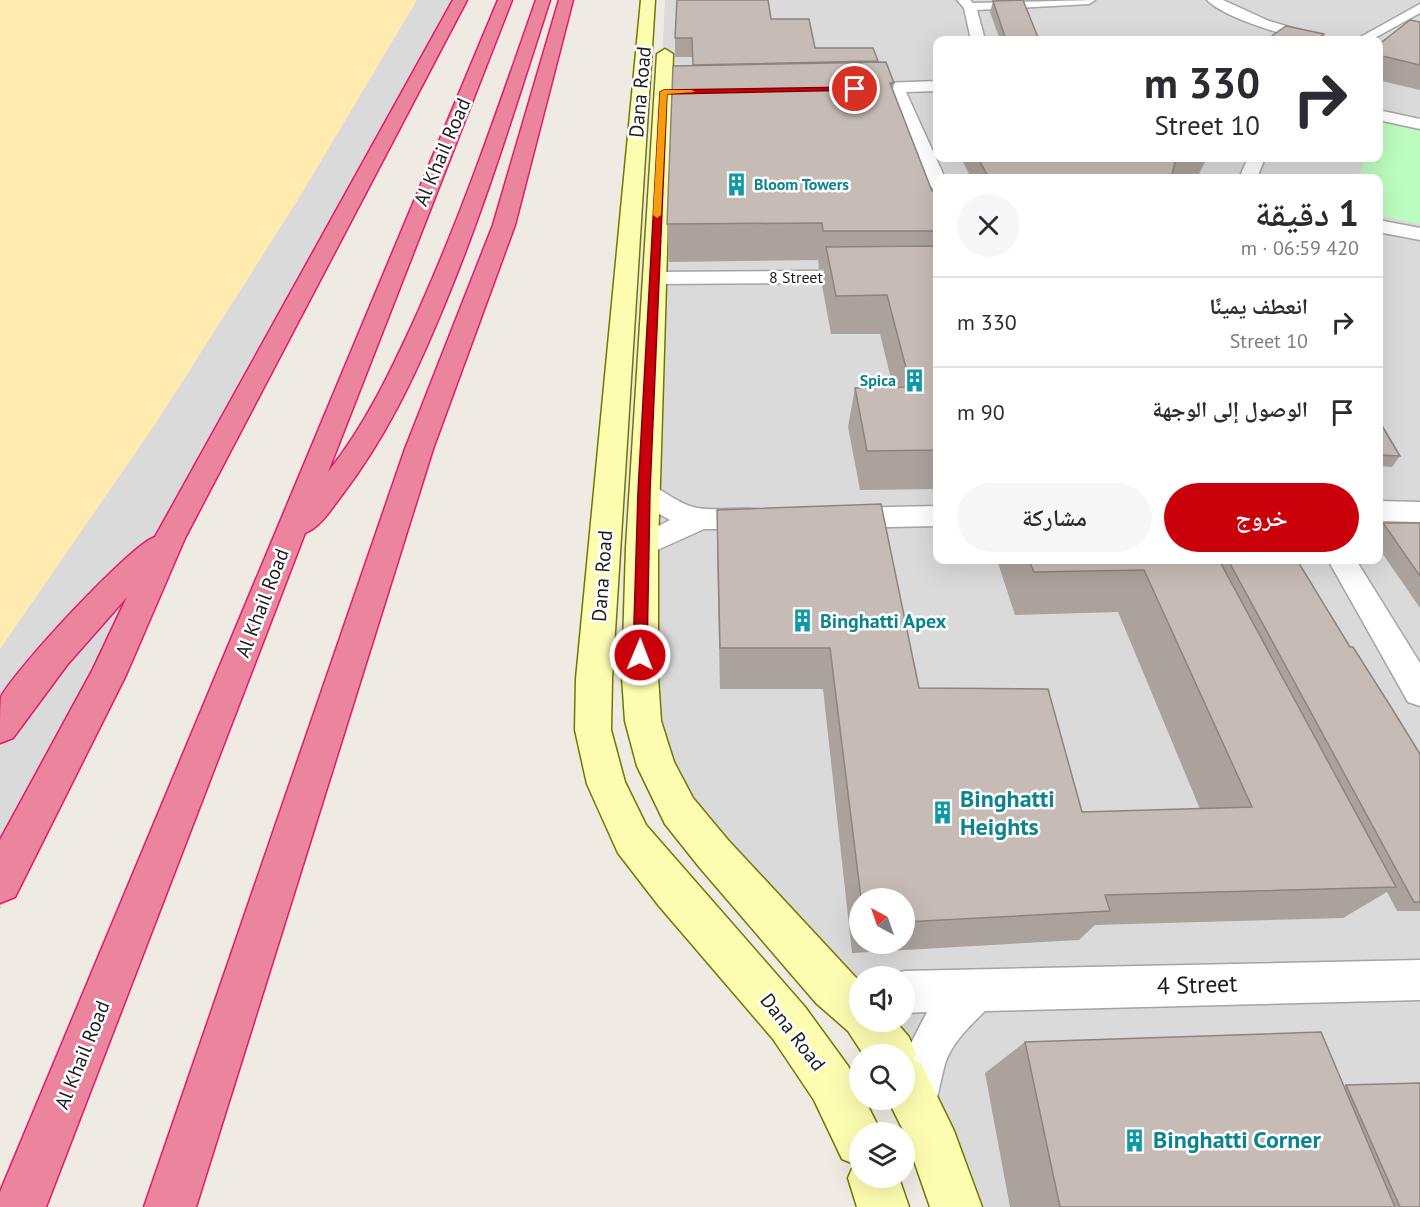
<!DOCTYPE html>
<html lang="ar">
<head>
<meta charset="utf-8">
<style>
	body { margin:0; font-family:"PT Sans","Noto Naskh Arabic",sans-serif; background:#f7f7f7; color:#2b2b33; direction:rtl; height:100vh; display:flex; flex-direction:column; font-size:22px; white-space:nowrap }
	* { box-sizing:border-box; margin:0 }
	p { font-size:20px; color:#7c7c81 }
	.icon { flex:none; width:33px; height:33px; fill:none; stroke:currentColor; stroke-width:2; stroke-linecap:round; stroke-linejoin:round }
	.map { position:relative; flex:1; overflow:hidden; direction:ltr }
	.drawer { position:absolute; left:933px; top:174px; width:450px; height:390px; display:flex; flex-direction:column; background:#fff; border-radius:12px; box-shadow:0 6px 24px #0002; direction:rtl }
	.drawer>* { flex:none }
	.guide { position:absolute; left:933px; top:36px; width:450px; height:126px; border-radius:12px; box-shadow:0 6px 24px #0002; direction:rtl; background:#fff; color:#2b2b33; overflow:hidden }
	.needle { width:39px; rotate:320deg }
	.fabs { position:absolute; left:849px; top:888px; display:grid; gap:12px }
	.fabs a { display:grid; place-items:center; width:66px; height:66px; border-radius:50%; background:#fff; box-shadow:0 6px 24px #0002; font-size:30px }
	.pin { position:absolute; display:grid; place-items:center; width:51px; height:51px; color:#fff; margin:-26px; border:3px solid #fff; border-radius:50%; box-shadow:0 2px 6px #0007 }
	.me { position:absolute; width:66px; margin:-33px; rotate:1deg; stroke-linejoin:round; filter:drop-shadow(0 0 4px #0008) }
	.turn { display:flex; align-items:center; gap:21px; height:126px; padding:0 24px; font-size:27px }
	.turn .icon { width:78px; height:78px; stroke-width:2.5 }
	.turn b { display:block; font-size:42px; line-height:51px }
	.round { display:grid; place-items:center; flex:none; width:63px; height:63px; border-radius:32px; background:#f7f7f7 }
	.head { display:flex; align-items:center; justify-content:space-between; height:102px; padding:0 24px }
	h1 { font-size:36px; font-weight:600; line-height:45px }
	.primary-button { display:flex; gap:12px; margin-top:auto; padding:12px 24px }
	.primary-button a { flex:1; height:69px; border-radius:36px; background:#ca000a; color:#fff; font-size:24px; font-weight:600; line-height:69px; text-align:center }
	.primary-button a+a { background:#f7f7f7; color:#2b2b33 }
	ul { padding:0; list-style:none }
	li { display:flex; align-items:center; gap:18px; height:90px; padding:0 24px; border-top:2px solid #e1e1e2 }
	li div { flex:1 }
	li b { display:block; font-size:22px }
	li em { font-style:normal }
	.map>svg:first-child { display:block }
</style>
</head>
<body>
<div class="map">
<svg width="1420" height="1207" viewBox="0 0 1420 1207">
	<rect width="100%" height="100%" fill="#efeae2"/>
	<g fill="#dbdada" fill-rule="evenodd">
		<polygon points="0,0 456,0 0,910"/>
		<path d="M665,0H1420V1207H946L904,1054H883L872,1033L861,1022H904V976H860L859,1019L677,816L636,592ZM938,40H1378V158H938ZM938,178H1378V560H938ZM860,898H904V944H860Z"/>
	</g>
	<polygon fill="#ffebb0" points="0,0 417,0 299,198 156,423 0,649"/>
	<polygon fill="#bcfcbe" points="1380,122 1420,131 1420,224 1379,216 1378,178 1358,178 1366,158 1378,158"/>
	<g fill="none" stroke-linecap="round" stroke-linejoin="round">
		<defs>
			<g id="street">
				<polygon points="957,0 970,0 973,3 1095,0 1089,4 977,10 985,40 971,40 964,8"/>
				<path d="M1207,0H1223L1269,21L1324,37L1326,40C1301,43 1224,18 1207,0Z"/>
				<polygon points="1420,4 1420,13 1371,40 1355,40"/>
				<polygon points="938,81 938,91 906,92 945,178 938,178 938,189 932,188 929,184 891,92 853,94 845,89 853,84"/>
				<polygon points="1378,110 1420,119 1420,129 1378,120"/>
				<polygon points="1248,158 1265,158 1257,178 1239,178"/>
				<polygon points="1378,220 1420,228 1420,240 1378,232"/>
				<polygon points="938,270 938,282 654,284 647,282 644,278 647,274 654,272"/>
				<path d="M644,483C663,488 678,505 698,508C721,512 746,505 768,512L772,519L768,526L758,529H704L642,557L632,554L628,547L632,540L670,520L650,509L635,499L631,492L635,485Z"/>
				<polygon points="1378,501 1420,502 1420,522 1378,521"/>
				<polygon points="938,506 938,526 842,528 832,525 828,518 832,511 842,508"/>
				<polygon points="1328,560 1356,560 1420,663 1420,706 1408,702"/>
				<path d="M1420,960V1000L985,1011C970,1026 952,1042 945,1064C940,1082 938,1099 931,1116L915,1122L899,1116L893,1100H904L905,1055L927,1012L904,1013V976H892L904,971Z"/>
			</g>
			<g id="secondary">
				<polygon points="641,0 655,0 612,679 611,730 625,782 646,825 805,1007 848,1066 860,1088 860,1100 865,1100 881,1132 860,1132 860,1178 899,1178 909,1207 857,1207 848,1178 854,1164 842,1159 814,1100 773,1039 659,906 618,853 587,784 575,730 576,679"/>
				<polygon points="665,49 673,54 658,547 658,677 661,721 674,762 693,798 728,840 860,982 860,1022 896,1022 909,1037 916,1054 913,1060 921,1063 954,1131 982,1207 930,1207 904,1132 888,1100 904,1100 904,1054 863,1054 848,1031 816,1003 700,868 665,824 637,766 625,721 622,677 626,547 657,54"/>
			</g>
			<g id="highway">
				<path d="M453,0H467L185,538L126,675L15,897L0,903V840L93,669L127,597L67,665L13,738L0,743C0,732 0,705 1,697C14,671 131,544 155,537Z"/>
				<path d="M498,0H512L328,472C366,424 391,371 417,314C463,212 499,106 536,0H550C516,105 484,211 441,313C414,378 385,439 342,495C332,508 320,528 305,533L46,1207H0V1192Z"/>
				<polygon points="559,0 573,0 515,225 433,449 196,1207 144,1207 405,449 493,225"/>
			</g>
		</defs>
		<use href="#street" stroke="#a4a4a4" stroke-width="3"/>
		<use href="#secondary" stroke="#717800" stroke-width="3"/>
		<use href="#highway" stroke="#e31a69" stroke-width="3"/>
		<use href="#street" fill="#fff" fill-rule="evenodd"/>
		<use href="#secondary" fill="#fdfdb2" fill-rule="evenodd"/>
		<use href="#highway" fill="#eb859d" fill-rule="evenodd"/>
	</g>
	<g fill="#aba29c" fill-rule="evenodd">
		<polygon points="993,1 1039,40 1000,40 990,12"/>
		<polygon points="771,19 815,48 878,62 894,83 893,90 932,191 938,191 938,489 860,490 848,427 855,388 893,387 880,334 831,334 822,285 824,269 819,269 818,260 669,262 667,224 693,66 693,57 675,57 675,38"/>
		<polygon points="1420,22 1420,90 1378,80 1378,45"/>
		<polygon points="961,158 1207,158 1197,178 971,178"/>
		<polygon points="1378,419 1400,456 1392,467 1378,466"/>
		<path d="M717,510L919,688L1082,812L1200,809L1118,612L1015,615L997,560H1297L1350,647L1420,754V911H1397L1387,892L1343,918L1095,925L1079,940L852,953L823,689H720L717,553ZM860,898H904V944H860Z"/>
		<polygon points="1383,523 1420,523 1420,608 1378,547 1378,528"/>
		<polygon points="1025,1042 1344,1086 1346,1085 1420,1207 1010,1207 985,1073"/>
	</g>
	<g fill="#c7bcb5" stroke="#8b847f" stroke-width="1.5">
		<polygon points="677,0 768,0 771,19 809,19 815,48 873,48 878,61 693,65 692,38 675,38"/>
		<polygon points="1023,0 1039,40 1006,40 993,1"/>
		<polygon points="1410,20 1420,22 1420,65 1378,55 1378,45"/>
		<polygon points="1286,26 1324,34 1316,40 1266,40"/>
		<polygon points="886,62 894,83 890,83 932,191 938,191 938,231 823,231 822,223 667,224 673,66"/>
		<polygon points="978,158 1176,158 1172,175 1168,178 989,178"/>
		<polygon points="938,246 938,450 867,451 855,388 911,387 887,295 836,296 826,247"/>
		<polygon points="1378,419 1400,456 1378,455"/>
		<polygon points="881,504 919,688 1048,689 1082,812 1252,807 1144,570 1034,572 1029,560 1219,560 1396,887 1105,895 1110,911 904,922 904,898 861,898 830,648 720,648 717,510"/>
		<polygon points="1383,523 1420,523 1420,576"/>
		<polygon points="1228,560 1297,560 1350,647 1353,647 1391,707 1420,754 1420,902 1414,902"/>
		<polygon points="1321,1032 1395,1207 1060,1207 1025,1042"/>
		<polygon points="1420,1083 1420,1207 1400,1207 1346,1085"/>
	</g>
	<polygon fill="#ca000a" stroke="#830006" stroke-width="1.5" points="855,87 858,90 667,94 650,492 647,655 645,659 635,659 633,655 638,492 660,92 664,90"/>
	<polygon fill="#f59e0b" points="664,90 692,90 695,92 667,94 661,215 657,218 653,215 660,92"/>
	<defs>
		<symbol id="building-bare" viewBox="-9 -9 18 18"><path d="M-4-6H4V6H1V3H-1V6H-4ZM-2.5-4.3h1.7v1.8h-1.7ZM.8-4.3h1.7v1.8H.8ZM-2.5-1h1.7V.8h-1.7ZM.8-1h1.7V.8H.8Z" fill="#0f9aa8" stroke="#fff" stroke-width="2.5" paint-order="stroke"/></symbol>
	</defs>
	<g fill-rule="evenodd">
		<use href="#building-bare" x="720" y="168" width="33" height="33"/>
		<use href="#building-bare" x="898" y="364" width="33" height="33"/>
		<use href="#building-bare" x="786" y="604" width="33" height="33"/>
		<use href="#building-bare" x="926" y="796" width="33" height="33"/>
		<use href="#building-bare" x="1118" y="1124" width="33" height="33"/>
	</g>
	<g text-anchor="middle" stroke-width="5" stroke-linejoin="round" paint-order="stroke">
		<g font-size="16" font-weight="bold" fill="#0d838f" stroke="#fff" text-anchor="start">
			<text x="754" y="190">Bloom Towers</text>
			<text x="896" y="386" text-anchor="end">Spica</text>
		</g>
		<g font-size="16" fill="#1d1d1d" stroke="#fff">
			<text x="796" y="283">8 Street</text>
		</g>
		<g font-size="20" fill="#1d1d1d" stroke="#fff">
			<text transform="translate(640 92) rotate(-85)" y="7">Dana Road</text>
			<text transform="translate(442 152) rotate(-67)" y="7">Al Khail Road</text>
			<text transform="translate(602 576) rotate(-86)" y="7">Dana Road</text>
			<text transform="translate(262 603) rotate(-69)" y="7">Al Khail Road</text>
			<text transform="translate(793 1032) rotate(52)" y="7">Dana Road</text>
			<text transform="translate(82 1055) rotate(-68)" y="7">Al Khail Road</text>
		</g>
		<g font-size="20" font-weight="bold" fill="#0d838f" stroke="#fff" text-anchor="start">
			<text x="820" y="628">Binghatti Apex</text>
		</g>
		<g font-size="24" font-weight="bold" fill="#0d838f" stroke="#fff" text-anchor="start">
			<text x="960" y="807">Binghatti<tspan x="960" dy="28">Heights</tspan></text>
			<text x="1153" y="1148">Binghatti Corner</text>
		</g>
		<g font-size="24" fill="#1d1d1d" stroke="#fff">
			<text transform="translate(1197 985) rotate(-2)" y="8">4 Street</text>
		</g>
	</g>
</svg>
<div class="fabs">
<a><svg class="needle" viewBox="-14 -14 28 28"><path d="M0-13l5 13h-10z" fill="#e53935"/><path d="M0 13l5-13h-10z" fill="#7c7c81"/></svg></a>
<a><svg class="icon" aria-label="sound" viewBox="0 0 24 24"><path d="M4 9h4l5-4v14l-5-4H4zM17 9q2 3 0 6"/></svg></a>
<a><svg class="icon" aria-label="search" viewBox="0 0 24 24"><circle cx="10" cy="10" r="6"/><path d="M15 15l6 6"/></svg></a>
<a><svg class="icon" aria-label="layers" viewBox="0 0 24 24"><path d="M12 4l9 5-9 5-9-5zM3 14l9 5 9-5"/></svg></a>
</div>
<div class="pin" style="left:855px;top:89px;background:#d93025"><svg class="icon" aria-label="arrive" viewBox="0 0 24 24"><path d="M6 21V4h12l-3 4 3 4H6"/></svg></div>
<svg class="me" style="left:640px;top:655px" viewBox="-20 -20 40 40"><circle r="17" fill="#ca000a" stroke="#fff" stroke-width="3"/><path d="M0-11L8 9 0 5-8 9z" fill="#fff"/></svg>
<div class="guide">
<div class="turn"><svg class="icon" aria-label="right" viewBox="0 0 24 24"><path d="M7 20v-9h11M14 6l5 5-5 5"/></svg><div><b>330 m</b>10 Street</div></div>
</div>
<section class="drawer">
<div class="head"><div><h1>1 دقيقة</h1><p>420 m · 06:59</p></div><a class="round"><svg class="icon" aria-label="close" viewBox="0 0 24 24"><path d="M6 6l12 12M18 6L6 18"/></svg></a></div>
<ul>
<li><svg class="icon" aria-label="right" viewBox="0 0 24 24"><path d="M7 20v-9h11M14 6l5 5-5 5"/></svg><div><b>انعطف يمينًا</b><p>10 Street</p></div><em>330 m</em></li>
<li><svg class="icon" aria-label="arrive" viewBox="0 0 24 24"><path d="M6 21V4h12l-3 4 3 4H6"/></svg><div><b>الوصول إلى الوجهة</b></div><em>90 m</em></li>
</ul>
<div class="primary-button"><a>خروج</a><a>مشاركة</a></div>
</section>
</div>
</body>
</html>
